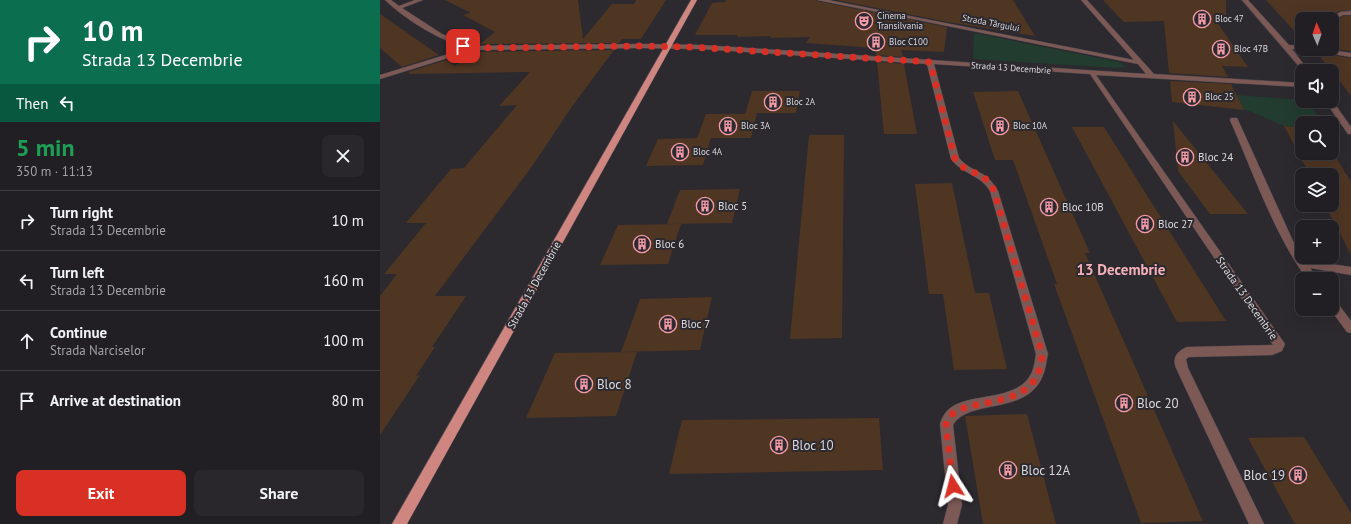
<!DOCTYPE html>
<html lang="en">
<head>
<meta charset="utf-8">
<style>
	body { margin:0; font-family:"PT Sans",sans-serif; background:#29272b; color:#f1f3f6; height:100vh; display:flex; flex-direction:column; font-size:15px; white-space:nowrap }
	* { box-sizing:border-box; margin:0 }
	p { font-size:13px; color:#a2a2a6 }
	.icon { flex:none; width:22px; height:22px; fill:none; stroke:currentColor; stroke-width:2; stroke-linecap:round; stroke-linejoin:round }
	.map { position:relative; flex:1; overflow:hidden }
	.side { display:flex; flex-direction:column; background:#211f23; width:380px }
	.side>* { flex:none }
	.hud { background:#0b6e4f; color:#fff; overflow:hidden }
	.needle { width:26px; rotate:358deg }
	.fabs { position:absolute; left:915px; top:12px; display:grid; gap:8px }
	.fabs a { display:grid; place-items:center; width:44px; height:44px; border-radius:8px; background:#211f23; box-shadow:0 4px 16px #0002,0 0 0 1px #3e3d41; font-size:20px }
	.pin { position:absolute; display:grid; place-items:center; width:34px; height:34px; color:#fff; margin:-17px; border-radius:8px; box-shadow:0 2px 6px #0006 }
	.me { position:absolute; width:44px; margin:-22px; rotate:351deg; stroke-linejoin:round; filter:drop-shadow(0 0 3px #0008) }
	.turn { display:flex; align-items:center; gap:14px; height:84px; padding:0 16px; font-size:18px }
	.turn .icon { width:52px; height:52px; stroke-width:2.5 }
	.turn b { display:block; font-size:28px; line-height:34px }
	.then { display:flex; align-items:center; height:38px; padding:0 16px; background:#0003; gap:8px; font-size:15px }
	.round { display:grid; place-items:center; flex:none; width:42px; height:42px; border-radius:8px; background:#29272b }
	.summary { display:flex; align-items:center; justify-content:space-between; height:68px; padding:0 16px }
	h1 { font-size:24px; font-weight:800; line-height:30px; color:#1e9e55 }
	.primary-button { display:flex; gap:8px; margin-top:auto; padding:8px 16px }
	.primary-button a { flex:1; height:46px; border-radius:8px; background:#d93025; color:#fff; font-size:16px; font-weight:800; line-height:46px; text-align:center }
	.primary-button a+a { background:#29272b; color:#f1f3f6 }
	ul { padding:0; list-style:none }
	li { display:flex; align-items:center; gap:12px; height:60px; padding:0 16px; border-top:1px solid #3e3d41 }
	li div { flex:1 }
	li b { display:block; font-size:15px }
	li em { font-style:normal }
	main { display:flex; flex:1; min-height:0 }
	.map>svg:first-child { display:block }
</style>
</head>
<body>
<main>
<section class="side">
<div class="hud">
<div class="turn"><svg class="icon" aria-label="right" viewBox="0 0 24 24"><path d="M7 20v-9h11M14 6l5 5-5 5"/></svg><div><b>10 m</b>Strada 13 Decembrie</div></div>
<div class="then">Then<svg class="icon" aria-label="left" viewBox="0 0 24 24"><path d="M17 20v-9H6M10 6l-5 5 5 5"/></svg></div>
</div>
<div class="summary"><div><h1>5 min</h1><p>350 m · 11:13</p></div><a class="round"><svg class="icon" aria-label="close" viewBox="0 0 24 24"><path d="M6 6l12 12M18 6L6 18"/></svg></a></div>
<ul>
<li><svg class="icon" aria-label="right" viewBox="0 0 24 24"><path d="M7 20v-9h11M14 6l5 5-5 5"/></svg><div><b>Turn right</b><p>Strada 13 Decembrie</p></div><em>10 m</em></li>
<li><svg class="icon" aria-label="left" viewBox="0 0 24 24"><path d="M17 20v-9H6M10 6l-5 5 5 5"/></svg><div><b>Turn left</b><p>Strada 13 Decembrie</p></div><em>160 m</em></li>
<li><svg class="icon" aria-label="ahead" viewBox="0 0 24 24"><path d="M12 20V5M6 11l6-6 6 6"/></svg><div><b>Continue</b><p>Strada Narciselor</p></div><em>100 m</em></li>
<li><svg class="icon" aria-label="arrive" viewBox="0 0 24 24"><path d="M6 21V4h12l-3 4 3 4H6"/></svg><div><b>Arrive at destination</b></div><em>80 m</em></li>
</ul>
<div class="primary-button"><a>Exit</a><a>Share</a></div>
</section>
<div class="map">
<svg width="971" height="524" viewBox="0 0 971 524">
	<rect width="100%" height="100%" fill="#2c292f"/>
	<g fill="#233c30">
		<polygon points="594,33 739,62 746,67 738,68 593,59"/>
		<polygon points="856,95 922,100 932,107 942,123 922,123 922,128 904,126 872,112 864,110"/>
	</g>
	<g fill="#4f3623">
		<polygon points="65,0 198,0 203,39 232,4 254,4 256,0 286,0 261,39 242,39 239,43 100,44 115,32 83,15 91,13"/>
		<polygon points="346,0 436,0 437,1 567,27 564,52 521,50 523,57 496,55 495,48 426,43 430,37 391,38 391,36 357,37 358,35 315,35 332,3 345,2"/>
		<polygon points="456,0 633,0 655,36 568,22"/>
		<polygon points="723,0 846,0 846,21 836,21 868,67 842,66 848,77 789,73 784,21 744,22"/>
		<polygon points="886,0 971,0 971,10 959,11 952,17 957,20 963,16 971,16 971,51 952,49 952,19 922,19 922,34 917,34"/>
		<polygon points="0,14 59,55 22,67 0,48"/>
		<polygon points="234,50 191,108 153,165 55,296 86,296 52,347 55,347 36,376 40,375 0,435 0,296 17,274 4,274 46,223 26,223 71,169 84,168 137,105 119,106 150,72 30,74 28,72 66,60 75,66 90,53 94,52"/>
		<polygon points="937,53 971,58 971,96 952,71"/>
		<polygon points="497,62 524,64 537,134 504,134"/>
		<polygon points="790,81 851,84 864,110 792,102"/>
		<polygon points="372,91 420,91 416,113 377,113 371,138 331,138 323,165 266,166 278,139 317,138 326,114 365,114"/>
		<polygon points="638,91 710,253 705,253 823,521 761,523 674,284 677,284 633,160 615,160 593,92"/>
		<polygon points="793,121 868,214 830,214 798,171"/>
		<polygon points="904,126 922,128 922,153 952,153 952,151 971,182 971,255 945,205 952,205 952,175 930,175"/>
		<polygon points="692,127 724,127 846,321 797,322"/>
		<polygon points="429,135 464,135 462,338 410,339"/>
		<polygon points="572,183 595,293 609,293 627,369 574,370 563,294 549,294 535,184"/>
		<polygon points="360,189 352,223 287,224 300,190"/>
		<polygon points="301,224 288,264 220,265 238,225"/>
		<polygon points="332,297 320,350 241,352 260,299"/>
		<polygon points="257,352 236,416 146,418 175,353"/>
		<polygon points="647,414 676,524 603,524 585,416"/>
		<polygon points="499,418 503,470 289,474 302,420"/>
		<polygon points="924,437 971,513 971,524 915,524 868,438"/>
	</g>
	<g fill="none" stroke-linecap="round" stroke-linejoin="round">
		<defs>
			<g id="minor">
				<path d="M5,0H11L19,6L35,0H43L22,8L62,34L93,46L261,44L321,45L766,74L758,64L437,0H448L754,60L701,0H707L774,74L922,83V87L716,75L905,344L902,351L892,355L809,357L806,359L808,368L884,524H869L796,368C792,358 797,351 807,347L893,345L710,74L554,64L579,158C593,174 606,169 618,191L668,354C666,361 666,369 663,375C648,416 589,398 573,425L582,505L577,524H563L568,505L560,424C561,420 564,414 567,411C585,391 638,404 652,372C654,367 655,360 656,354L610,191C601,175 582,174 571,159L547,64L321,49L261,48L94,50L0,79V75L88,48C60,41 26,20 5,0Z"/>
				<polygon points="862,0 868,0 909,45 922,46 922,49 924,49 912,49 929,71 923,71"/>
				<polygon points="971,11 971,15 963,15 956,19 953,17 960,12"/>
				<polygon points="931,49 945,49 971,53 971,57 934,51"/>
				<polygon points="952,100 971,127 971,134 968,134 945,101"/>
				<path d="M851,118H857L858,120L913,241L924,260L971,267V275L930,268L938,279H927C894,234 873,172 850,120Z"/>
				<polygon points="952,300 956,301 971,321 971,333 967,332 950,309 952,309"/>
			</g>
			<polygon id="major" points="311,0 317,0 27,524 12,524"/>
		</defs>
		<use href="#minor" stroke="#48454b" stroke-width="1"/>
		<use href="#major" stroke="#48454b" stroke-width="1"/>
		<use href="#minor" fill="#7d5956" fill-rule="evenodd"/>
		<use href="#major" fill="#cf8680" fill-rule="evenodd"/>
	</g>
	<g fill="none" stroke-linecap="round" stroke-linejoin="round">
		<path stroke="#d93025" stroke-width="7" stroke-dasharray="0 12.6" d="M83,46L94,48L261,46L310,47L550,62L575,159C587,176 605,169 614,191L662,354C659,420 574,390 566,424L573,486"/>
	</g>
	<defs>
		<symbol id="building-ring" viewBox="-11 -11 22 22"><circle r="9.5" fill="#2c292f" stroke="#f39aa7" stroke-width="1.5"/><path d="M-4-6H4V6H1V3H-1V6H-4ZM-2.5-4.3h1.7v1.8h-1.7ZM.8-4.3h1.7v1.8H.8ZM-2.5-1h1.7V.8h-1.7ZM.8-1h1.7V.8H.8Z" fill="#f39aa7"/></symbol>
		<symbol id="theatre-ring" viewBox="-11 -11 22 22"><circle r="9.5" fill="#2c292f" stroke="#f39aa7" stroke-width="1.5"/><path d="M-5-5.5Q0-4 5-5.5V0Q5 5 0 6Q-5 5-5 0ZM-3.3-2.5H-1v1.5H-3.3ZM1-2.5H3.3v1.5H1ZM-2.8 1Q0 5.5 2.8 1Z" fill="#f39aa7"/></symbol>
	</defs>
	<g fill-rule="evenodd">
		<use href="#building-ring" x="812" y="9" width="20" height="20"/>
		<use href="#theatre-ring" x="474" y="11" width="20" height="20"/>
		<use href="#building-ring" x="486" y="32" width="20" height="20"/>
		<use href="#building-ring" x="831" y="39" width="20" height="20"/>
		<use href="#building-ring" x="802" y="87" width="20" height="20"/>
		<use href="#building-ring" x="383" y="92" width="20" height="20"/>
		<use href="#building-ring" x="338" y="116" width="20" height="20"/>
		<use href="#building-ring" x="610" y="116" width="20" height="20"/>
		<use href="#building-ring" x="290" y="142" width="20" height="20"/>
		<use href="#building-ring" x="795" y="147" width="20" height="20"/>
		<use href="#building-ring" x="315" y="196" width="20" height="20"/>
		<use href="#building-ring" x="659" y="197" width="20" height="20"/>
		<use href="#building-ring" x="755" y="214" width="20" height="20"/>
		<use href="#building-ring" x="252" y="234" width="20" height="20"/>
		<use href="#building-ring" x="278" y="314" width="20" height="20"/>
		<use href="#building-ring" x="194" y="374" width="20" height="20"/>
		<use href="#building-ring" x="734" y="393" width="20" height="20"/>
		<use href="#building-ring" x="389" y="435" width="20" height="20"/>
		<use href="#building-ring" x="618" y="460" width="20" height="20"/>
		<use href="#building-ring" x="908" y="465" width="20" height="20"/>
	</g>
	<g text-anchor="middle" stroke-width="4" stroke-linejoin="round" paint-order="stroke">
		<g font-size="9" fill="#dcdade" stroke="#2c292f" text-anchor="start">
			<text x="497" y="19">Cinema<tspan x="497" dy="10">Transilvania</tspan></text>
			<text x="835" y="22">Bloc 47</text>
			<text x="509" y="45">Bloc C100</text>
			<text x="854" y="52">Bloc 47B</text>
			<text x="825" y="100">Bloc 25</text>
			<text x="406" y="105">Bloc 2A</text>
			<text x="361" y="129">Bloc 3A</text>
			<text x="633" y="129">Bloc 10A</text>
			<text x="313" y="155">Bloc 4A</text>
		</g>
		<g font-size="9" fill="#dcdade" stroke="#2c292f">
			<text transform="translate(611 23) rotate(11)" y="3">Strada Târgului</text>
			<text transform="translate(631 68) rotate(4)" y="3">Strada 13 Decembrie</text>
		</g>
		<g font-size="11" fill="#dcdade" stroke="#2c292f" text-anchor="start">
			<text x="818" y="161">Bloc 24</text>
			<text x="338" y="210">Bloc 5</text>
			<text x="682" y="211">Bloc 10B</text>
			<text x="778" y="228">Bloc 27</text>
			<text x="275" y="248">Bloc 6</text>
			<text x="301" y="328">Bloc 7</text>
		</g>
		<g font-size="11" fill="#dcdade" stroke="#2c292f">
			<text transform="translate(154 285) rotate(-61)" y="4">Strada 13 Decembrie</text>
			<text transform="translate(867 298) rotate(55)" y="4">Strada 13 Decembrie</text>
		</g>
		<g font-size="13" fill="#dcdade" stroke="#2c292f" text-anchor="start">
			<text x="217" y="389">Bloc 8</text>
			<text x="757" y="408">Bloc 20</text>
			<text x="412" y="450">Bloc 10</text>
			<text x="641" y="475">Bloc 12A</text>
			<text x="905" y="480" text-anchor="end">Bloc 19</text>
		</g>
		<g font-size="15" font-weight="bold" fill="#f5b1ba" stroke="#2c292f">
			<text x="741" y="275">13 Decembrie</text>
		</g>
	</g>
</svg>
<div class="fabs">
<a><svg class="needle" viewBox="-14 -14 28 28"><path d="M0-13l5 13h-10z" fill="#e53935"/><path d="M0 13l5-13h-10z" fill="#a2a2a6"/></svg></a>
<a><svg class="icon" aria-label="sound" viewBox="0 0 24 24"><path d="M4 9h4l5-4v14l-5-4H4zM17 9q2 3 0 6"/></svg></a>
<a><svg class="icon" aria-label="search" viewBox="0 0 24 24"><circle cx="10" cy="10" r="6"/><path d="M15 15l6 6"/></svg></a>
<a><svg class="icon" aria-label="layers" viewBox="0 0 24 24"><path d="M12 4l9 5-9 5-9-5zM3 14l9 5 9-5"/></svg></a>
<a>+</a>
<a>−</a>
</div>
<div class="pin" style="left:83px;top:46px;background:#d93025"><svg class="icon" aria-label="arrive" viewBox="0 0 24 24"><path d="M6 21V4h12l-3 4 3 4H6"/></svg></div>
<svg class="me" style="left:573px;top:486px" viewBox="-20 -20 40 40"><path d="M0-17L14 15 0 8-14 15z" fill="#d93025" stroke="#fff" stroke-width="4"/></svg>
</div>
</main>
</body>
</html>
